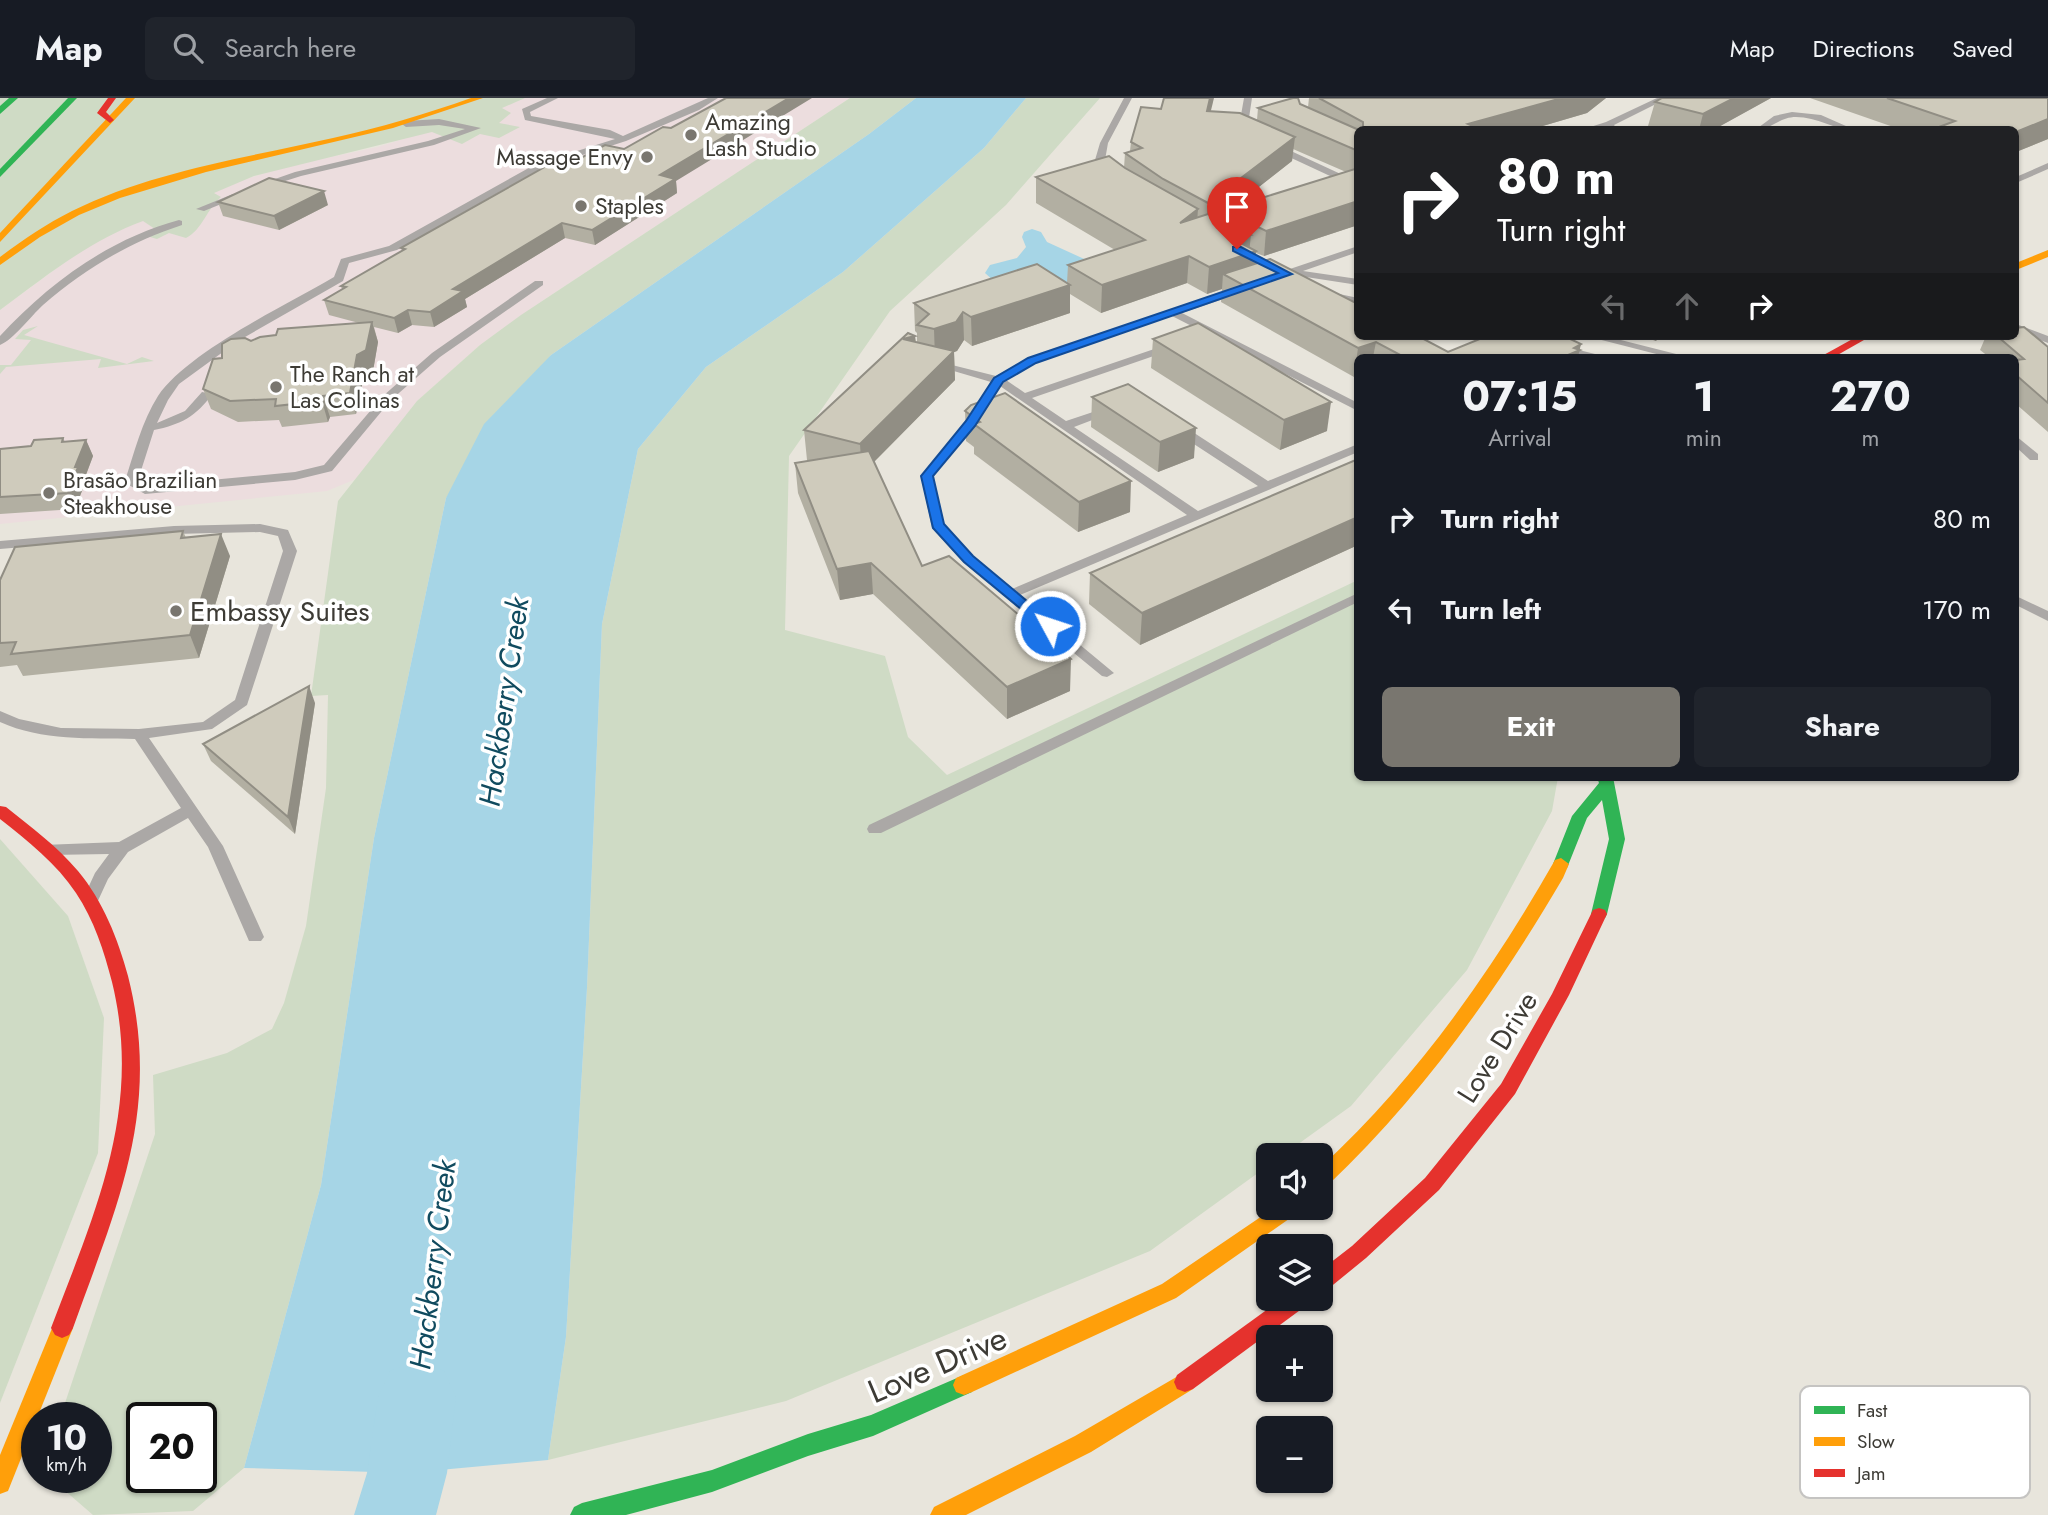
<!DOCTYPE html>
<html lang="en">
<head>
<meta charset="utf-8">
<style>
	body { margin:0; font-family:Jost,sans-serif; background:#20242c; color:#f1f3f6; height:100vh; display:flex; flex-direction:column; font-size:26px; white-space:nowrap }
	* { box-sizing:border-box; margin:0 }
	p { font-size:23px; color:#9ea1a6 }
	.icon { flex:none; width:38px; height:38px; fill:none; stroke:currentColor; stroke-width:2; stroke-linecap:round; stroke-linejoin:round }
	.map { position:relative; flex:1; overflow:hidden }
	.panel { position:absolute; left:1354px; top:256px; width:665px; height:427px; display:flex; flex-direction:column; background:#171b24; border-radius:10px; box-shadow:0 2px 5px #0004 }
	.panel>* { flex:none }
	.top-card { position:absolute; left:1354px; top:28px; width:665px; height:214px; border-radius:10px; box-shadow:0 2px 5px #0004; background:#202124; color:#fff; overflow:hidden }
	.tools { position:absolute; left:1256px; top:1045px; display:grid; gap:14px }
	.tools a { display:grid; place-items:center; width:77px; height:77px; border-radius:10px; background:#171b24; box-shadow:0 2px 5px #0004; font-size:35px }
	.speed { position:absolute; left:21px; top:1304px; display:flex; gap:14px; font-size:35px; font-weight:700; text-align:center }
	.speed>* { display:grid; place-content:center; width:91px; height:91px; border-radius:50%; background:#171b24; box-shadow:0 2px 5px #0004; line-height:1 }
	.speed small { font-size:18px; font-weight:400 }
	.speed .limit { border:4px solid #111; border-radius:10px; background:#fff; color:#111 }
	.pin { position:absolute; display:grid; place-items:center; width:60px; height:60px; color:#fff; margin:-72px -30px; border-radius:50% 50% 50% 0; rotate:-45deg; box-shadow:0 0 7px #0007 }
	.pin .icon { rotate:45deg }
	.me { position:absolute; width:77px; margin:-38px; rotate:310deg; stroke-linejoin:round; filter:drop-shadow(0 0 5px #0008) }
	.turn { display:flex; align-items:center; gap:24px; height:147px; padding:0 28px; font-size:32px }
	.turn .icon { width:91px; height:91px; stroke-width:2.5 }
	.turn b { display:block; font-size:49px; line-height:60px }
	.lanes { display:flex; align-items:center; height:66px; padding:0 28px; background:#0003; justify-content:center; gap:35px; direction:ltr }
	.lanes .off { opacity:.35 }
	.eta { display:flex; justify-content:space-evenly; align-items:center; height:119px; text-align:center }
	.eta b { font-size:42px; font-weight:700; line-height:49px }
	.action { display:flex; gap:14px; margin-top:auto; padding:14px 28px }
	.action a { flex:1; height:80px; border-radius:10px; background:#79766f; color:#fff; font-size:28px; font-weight:700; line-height:80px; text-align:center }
	.action a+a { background:#20242c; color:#f1f3f6 }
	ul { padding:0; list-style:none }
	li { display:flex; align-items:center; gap:21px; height:91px; padding:0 28px }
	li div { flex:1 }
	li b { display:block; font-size:26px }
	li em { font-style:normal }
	header { display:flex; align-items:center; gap:42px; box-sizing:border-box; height:98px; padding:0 35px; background:#171b24; border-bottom:2px solid #363941 }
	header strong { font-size:33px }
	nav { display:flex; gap:38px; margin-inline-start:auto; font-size:24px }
	.search { width:490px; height:63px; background:#20242c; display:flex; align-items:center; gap:18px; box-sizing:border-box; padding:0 24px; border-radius:10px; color:#9ea1a6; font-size:26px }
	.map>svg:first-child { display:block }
</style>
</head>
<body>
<header>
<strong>Map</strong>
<div class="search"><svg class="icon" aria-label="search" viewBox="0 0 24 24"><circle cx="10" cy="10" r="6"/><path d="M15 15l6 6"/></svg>Search here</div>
<nav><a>Map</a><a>Directions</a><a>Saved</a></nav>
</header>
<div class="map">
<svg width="2048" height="1417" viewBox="0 0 2048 1417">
	<rect width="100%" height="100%" fill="#e8e5dc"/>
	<polygon fill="#ecddde" points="525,0 850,0 542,203 480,247 417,303 356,381 327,393 0,426 0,212 86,149 120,131 228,87 284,69 378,49 501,10"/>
	<g fill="#cfdbc5" fill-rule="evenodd">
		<path d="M0,0H525L502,10L511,15L499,25L520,29L499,40L480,36L462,46L432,34L254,78L214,95L221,99C206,112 203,131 186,140L169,135L157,141L150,139L155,131L143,123C89,143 46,178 0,212Z"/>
		<path d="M850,0H916L869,36L551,257L446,400L374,740L321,1087L244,1370L193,1413L93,1417L63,1391L61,1379H96V1320H60L155,1036L153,977L227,955L272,931L284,905L306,828L326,690L328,597L311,598L338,403L417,303L480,247L521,217ZM142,1320H201V1379H142Z"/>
		<polygon points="1026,0 1100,0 1006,107 890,213 789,358 785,532 885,558 908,639 947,677 1358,482 1358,679 1558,679 1552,713 1467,872 1351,1008 1283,1057 1269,1057 1269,1067 1150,1153 786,1303 548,1362 566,1239 587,890 602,526 638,351 706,269 843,174 984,50"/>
		<polygon points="38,228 24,237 127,266 142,259 154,263 98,270 101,261 6,269 0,276 0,267 11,267 31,242 15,241 23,232"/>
		<polygon points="0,741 68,818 104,920 98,1055 0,1305"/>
	</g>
	<g fill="#a6d5e6">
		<polygon points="916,0 1026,0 984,50 843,174 706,269 638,351 602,526 587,890 566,1239 548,1362 407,1375 244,1370 321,1087 374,740 446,400 484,326 551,257 869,36"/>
		<polygon points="1032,131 1041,134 1047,144 1093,165 1068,188 996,185 985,175 990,167 1017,160 1026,149 1022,139 1024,134"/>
	</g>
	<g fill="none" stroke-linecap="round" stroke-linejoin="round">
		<polygon fill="#a6d5e6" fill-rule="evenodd" points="417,1262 444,1273 456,1299 447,1375 436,1417 354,1417 367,1375 378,1299 390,1273"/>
		<g fill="#aba8a6" fill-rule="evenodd">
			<path d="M547,0H558L530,14L531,18L610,32L623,38L708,0H718L699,12L626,43L542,70L397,152L349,165L343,183L238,243L179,286L168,302L157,325L185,313L202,294L212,296C197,318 180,327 154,332L138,382L147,388L295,374L324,367L383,298L432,255L535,183H543V187L440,259L391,302L332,373L295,382L145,396L127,386L125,383C134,355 142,323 158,298C188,254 286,207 334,179L341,161L389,148L536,66L615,41L525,22L522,11Z"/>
			<polygon points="1124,0 1132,0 1108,45 1105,62 1116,78 1111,81 1108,80 1095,62 1100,45"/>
			<polygon points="1244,0 1252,0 1247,33 1249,35 1245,38 1238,34"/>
			<polygon points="1657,0 1668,0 1614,27 1618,32 1607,29 1581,32 1606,24"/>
			<path d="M1792,14L1821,17L1855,32C1835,32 1817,19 1796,19C1779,19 1771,32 1755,32L1774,18Z"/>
			<polygon points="439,21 481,30 434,47 301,78 260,91 255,88 295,74 428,43 465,31 439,27 406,29 402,26 406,23"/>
			<polygon points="1272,47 1278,47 1358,84 1358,91 1272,51"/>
			<polygon points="2048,65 2048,71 2016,85 2016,79"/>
			<polygon points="233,96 241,98 204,113 196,111"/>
			<path d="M179,122L182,123V127C130,144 84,171 43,207C31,218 13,242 0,247V238C49,185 109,141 179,122Z"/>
			<polygon points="1358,148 1358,154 1303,173 1358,181 1358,187 1293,177 1270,182 1270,178 1278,175 1231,151 1240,149 1287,172"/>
			<path d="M1240,189L1245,192L1244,194L1182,215L1358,305V313L1172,218L1036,264L1006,282L1025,295L1166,247H1174V251L1032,300L1066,323L1108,309H1116V313L1074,329L1198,413L1258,388L1174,333V327H1182L1268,383L1358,346V354L1020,497L1114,575L1107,579L1102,578L963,464L932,430L921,378L966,323L991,284L930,266L936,263L996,278L1028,260ZM1000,288L1187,417L1012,491L973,458L943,426L933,378L975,328Z"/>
			<polygon points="1330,194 1358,200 1358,206 1326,199 1325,197"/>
			<polygon points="2016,226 2048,238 2048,245 2016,233"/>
			<polygon points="1586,238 1605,238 1688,259 1668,259"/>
			<polygon points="1559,247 1599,257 1601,259 1582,259 1555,252 1553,250"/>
			<polygon points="2016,338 2038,356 2038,362 2030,362 2016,349"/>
			<path d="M260,426L288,432L297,453L247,607L212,631L149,640L223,748L264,839L261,843H249L208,749L188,720L128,754L108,781L96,807H84L82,803L95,775L109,756L49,757L43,755L41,751L43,747L119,744L181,710L135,641C90,640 42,643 0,624V613L19,621L61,630L139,631L203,624L235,602L283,453L278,438L260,434L174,436L0,451V443L174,428Z"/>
			<polygon points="1358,495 1358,504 881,735 869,735 867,731 869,727"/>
			<polygon points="2016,498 2048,513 2048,523 2016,507"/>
		</g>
		<g fill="#30b455" fill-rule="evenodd">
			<polygon points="9,0 18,0 0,16 0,8"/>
			<polygon points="68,0 77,0 0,79 0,71"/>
			<polygon points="1597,679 1613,679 1625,741 1607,816 1605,820 1593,820 1591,816 1609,741 1602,702 1587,720 1567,770 1555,770 1553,766 1572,718 1599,685"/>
			<polygon points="964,1277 972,1280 975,1287 972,1294 873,1338 808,1358 712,1394 626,1417 570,1417 574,1409 582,1405 712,1372 808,1336 871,1317"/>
		</g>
		<g fill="#ff9f0a" fill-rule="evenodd">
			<polygon points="126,0 135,0 0,144 0,135"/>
			<path d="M471,0H483L393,30L206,74L120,100L79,117L40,139L0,167V159C23,142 46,126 72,113C153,73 245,60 333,40C379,30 426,16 471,0Z"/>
			<polygon points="2048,152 2048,159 2016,172 2016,165"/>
			<path d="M1561,760L1569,766L1563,780C1498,891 1422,998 1328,1087L1321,1089V1069C1416,981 1492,873 1555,762Z"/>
			<polygon points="1274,1110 1299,1110 1296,1116 1176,1200 972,1294 964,1297 956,1294 953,1287 956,1280 1162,1186"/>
			<polygon points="62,1220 69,1223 73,1230 8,1393 0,1396 0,1357 55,1223"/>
			<polygon points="1185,1274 1193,1277 1196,1284 1193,1291 1091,1354 966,1417 930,1417 934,1409 1075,1338"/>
		</g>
		<g fill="#e5322d" fill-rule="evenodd">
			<polygon points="108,0 116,0 106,14 114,22 110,25 97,15"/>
			<polygon points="1858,238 1871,238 1834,259 1820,259"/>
			<path d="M0,708L6,709C31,729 57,748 78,773C103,803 118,841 128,878C162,1012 117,1107 73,1230L69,1237L62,1240L55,1237L51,1230C95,1114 143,1011 112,884C104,853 94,822 76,795C57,766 28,743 0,721Z"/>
			<polygon points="1599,810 1605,812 1607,816 1569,897 1515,996 1439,1092 1366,1160 1328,1191 1321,1193 1321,1172 1352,1148 1425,1080 1501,986 1552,896 1591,816 1593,812"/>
			<polygon points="1283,1200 1310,1200 1307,1207 1193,1291 1185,1294 1177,1291 1174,1284 1177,1277"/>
		</g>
	</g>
	<g fill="#b2afa2" fill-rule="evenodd">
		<path d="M1309,0H1606L1587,15L1529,32H1358V127L1264,158L1256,155L1255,166L1448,254L1578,259H1358L1354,279L1221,204L1222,191L1207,196L1187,185L1101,215L1070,196V215L972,248L964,242L957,253L954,254L955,282L874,364L922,468L1070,593L1007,621L873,496L840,502L798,395L795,365L810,363L807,362L804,332L915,238L916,244L917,245V235L915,233L914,205L1067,185L1068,167L1115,152L1036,105V79L1124,70L1125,55L1130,53L1131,44L1211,14L1257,22L1258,10L1300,6L1308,9ZM1293,51L1346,74L1233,109L1292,63Z"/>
		<polygon points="1662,0 1771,0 1713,32 1663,32 1648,28 1655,4"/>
		<polygon points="1810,0 2048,0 2048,41 2016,54 2016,32 1902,32"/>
		<polygon points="676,83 677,95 595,147 565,140 465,201 467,209 434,229 412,227 398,235 374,229 378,244 373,273 364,277 356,316 330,319 328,324 282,329 279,322 238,324 211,311 203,291 222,260 251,243 276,237 359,225 329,217 324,202 342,191 341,188 402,153 401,150"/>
		<polygon points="218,104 328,107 279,132 223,118"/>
		<polygon points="1645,238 1666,238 1655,243"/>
		<polygon points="1986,238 2016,238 2048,249 2048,334 2016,306 2016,259 1989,259 1980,252"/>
		<polygon points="1153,241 1327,333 1280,352 1151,270"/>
		<polygon points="1092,299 1194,360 1158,374 1091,329"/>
		<polygon points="965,313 1130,414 1078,434 974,356 974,349 966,343"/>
		<polygon points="63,340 65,344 86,342 93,358 84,382 85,385 75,411 0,416 0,351 31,348"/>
		<polygon points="1358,361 1358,447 1140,547 1089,506 1090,475"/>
		<polygon points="183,433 186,440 230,458 199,560 23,578 17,567 0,569 0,482"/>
		<polygon points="315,605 295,736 211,663 203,646"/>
	</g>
	<g fill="#918e84">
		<polygon points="789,0 812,0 676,83 677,95 595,147 592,132 660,77"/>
		<polygon points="1210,0 1214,0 1205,37 1207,13"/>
		<polygon points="1562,0 1606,0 1587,15 1529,32 1467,32 1468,26"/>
		<polygon points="1734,0 1771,0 1713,32 1699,32 1703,16"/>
		<polygon points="2048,21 2048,41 2016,54 2016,34"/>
		<polygon points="1295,39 1292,63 1227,114 1223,112 1223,117 1206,130 1208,105"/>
		<polygon points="324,93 328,107 279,132 274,118"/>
		<polygon points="1358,103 1358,127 1264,158 1266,133"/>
		<polygon points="1198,111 1196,138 1180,125"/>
		<polygon points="562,125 565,140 465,201 467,209 434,229 430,214 453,191"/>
		<polygon points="1251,137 1249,155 1256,153 1253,180 1223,176 1222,191 1207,196 1209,169 1235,142"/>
		<polygon points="1189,158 1187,185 1101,215 1102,187"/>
		<polygon points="1070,187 1070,215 972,248 971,219"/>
		<polygon points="408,212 412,227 398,235 394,220"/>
		<polygon points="963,214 964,242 957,253 954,254 955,282 862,376 860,346 935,260 934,231"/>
		<polygon points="372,224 378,244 373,273 364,277 356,316 350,295 357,257"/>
		<polygon points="915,238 917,266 903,241"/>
		<polygon points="1656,238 1666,238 1655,243"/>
		<polygon points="1376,244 1373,259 1358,259 1358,277 1354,279 1358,250"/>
		<polygon points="1581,246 1578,259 1567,259 1574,250"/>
		<polygon points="323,298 330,319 328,324 322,303"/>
		<polygon points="1331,304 1327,333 1280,352 1284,322"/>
		<polygon points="1196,330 1194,360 1158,374 1160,344"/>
		<polygon points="86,342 93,358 84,382 85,385 75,411 68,395 75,369"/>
		<polygon points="1131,383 1130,414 1078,434 1079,404"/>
		<polygon points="1358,419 1358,447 1140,547 1142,515"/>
		<polygon points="221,436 230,458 199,560 190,537"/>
		<polygon points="871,465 873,496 840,502 837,471"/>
		<polygon points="1071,561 1070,593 1007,621 1007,589"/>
		<polygon points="309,588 315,605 295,736 288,719"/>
	</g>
	<g fill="#cfcbbc" stroke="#918e84" stroke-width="2">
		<polygon points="726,0 789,0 660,77 675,81 592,132 562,125 453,191 463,193 430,214 408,212 394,220 324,202 346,189 341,188 405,151 401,150 566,57 581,60 605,47 624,51 663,29 671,30"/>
		<polygon points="1164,0 1210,0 1207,13 1240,15 1295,39 1208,105 1163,81 1125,55 1142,50 1131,44 1141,9 1161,11"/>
		<polygon points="1293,0 1298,0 1300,6 1359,32 1358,32 1358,53 1258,10"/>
		<polygon points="1319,0 1562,0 1468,26 1482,32 1363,32 1363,24"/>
		<polygon points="1662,0 1734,0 1703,16 1655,4"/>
		<polygon points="1887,0 2048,0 2048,21 2016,34 2016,32 1931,32 1955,23"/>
		<polygon points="1109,58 1125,70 1198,111 1180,125 1208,116 1251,137 1235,142 1256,153 1209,169 1189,158 1102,187 1068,167 1145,142 1036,79"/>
		<polygon points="1358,70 1358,103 1266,133 1223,112"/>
		<polygon points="269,80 324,93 274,118 218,104"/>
		<polygon points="1270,161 1358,206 1358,238 1418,238 1448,254 1487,238 1564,238 1581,246 1574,250 1580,252 1568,257 1571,259 1404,259 1376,244 1358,250 1223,176"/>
		<polygon points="1037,166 1070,187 971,219 963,214 956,224 934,231 917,227 929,216 914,205"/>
		<polygon points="372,224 366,252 357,257 350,295 323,298 322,303 275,308 276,301 230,303 203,291 213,261 222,260 222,246 231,241 245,240 251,243 260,239 276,237 278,231"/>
		<polygon points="1198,225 1331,304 1284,322 1153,241"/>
		<polygon points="2024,229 2048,249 2048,305 2016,277 2016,262 2024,261 1997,238 2016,238 2016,230"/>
		<polygon points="908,235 915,238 903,241 954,253 860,346 804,332"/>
		<polygon points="1128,286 1196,330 1160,344 1092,299"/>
		<polygon points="1005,295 1131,383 1079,404 974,326 980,324 965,313 971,307"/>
		<polygon points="63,340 62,344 86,342 75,369 78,369 68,395 0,399 0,351 31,348 34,342"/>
		<polygon points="869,353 922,468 949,458 1071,561 1007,589 871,465 837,471 795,365"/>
		<polygon points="1358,361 1358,419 1142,515 1090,475"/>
		<polygon points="183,433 181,440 221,436 190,537 11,556 16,544 0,545 0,482 15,449"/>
		<polygon points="309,588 288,719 203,646"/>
	</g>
	<polygon fill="#1a73e8" stroke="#114b97" stroke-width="2" points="1233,149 1241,149 1292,176 1036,265 1003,284 975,328 933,378 944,426 973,458 1057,528 1050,532 1045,531 964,464 933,430 921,378 966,323 994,280 1028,260 1278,175 1233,153"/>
	<g fill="#79766f" stroke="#fff" stroke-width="2.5">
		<circle cx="691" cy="37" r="7"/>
		<circle cx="647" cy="59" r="7"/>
		<circle cx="581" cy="108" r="7"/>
		<circle cx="276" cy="289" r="7"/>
		<circle cx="49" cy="395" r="7"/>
		<circle cx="176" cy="513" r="7"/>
	</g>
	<g text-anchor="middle" stroke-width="7" stroke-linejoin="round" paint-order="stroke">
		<g font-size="23" fill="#3d3b35" stroke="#fff" text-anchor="start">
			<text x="705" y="32">Amazing<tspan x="705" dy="26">Lash Studio</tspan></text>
			<text x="633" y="67" text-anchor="end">Massage Envy</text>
			<text x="595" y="116">Staples</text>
			<text x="290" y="284">The Ranch at<tspan x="290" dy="26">Las Colinas</tspan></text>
			<text x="63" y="390">Brasão Brazilian<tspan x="63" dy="26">Steakhouse</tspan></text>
		</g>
		<g font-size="28" fill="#3d3b35" stroke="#fff" text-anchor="start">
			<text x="190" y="523">Embassy Suites</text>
		</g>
		<g font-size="28" fill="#3d3b35" stroke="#fff">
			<text transform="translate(1497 949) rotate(-58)" y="10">Love Drive</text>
		</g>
		<g font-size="30" font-style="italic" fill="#114b5f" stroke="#fff">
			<text transform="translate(504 604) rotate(-82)" y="10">Hackberry Creek</text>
			<text transform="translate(433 1167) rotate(-83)" y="10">Hackberry Creek</text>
		</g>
		<g font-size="33" fill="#3d3b35" stroke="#fff">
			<text transform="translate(937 1266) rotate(-23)" y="12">Love Drive</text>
		</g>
	</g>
	<rect x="1800" y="1288" width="230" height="112" rx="10" fill="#fff" stroke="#c5c4c2" stroke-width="2"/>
	<rect x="1814" y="1308" width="31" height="8" fill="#30b455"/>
	<rect x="1814" y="1339" width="31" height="9" fill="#ff9f0a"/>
	<rect x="1814" y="1371" width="31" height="8" fill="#e5322d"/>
	<g font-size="19" fill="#3d3b35">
		<text x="1857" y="1319">Fast</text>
		<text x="1857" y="1350">Slow</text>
		<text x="1857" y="1382">Jam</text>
	</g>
</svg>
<div class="tools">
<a><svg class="icon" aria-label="sound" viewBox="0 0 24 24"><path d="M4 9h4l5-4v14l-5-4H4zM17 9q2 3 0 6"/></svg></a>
<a><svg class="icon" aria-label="layers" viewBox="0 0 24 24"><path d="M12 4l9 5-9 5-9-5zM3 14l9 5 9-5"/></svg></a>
<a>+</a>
<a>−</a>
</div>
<div class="speed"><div>10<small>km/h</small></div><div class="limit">20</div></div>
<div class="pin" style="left:1237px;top:151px;background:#d93025"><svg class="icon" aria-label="arrive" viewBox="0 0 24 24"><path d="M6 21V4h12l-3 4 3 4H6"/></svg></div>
<svg class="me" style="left:1050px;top:528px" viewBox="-20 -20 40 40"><circle r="17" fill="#1a73e8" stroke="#fff" stroke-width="3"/><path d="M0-11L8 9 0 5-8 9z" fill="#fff"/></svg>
<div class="top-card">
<div class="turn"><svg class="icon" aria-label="right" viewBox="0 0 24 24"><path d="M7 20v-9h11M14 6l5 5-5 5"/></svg><div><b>80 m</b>Turn right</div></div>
<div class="lanes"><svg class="icon off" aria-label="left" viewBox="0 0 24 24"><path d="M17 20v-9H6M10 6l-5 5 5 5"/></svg><svg class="icon off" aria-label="ahead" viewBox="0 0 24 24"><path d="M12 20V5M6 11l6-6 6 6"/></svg><svg class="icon" aria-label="right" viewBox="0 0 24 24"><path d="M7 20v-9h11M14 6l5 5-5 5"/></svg></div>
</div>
<section class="panel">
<div class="eta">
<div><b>07:15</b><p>Arrival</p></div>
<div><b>1</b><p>min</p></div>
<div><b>270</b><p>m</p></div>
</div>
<ul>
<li><svg class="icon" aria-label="right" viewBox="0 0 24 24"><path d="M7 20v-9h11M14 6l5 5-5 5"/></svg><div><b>Turn right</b></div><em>80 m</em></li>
<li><svg class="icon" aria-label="left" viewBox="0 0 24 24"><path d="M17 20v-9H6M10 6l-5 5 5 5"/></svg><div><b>Turn left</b></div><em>170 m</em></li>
</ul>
<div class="action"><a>Exit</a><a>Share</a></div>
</section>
</div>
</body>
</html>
